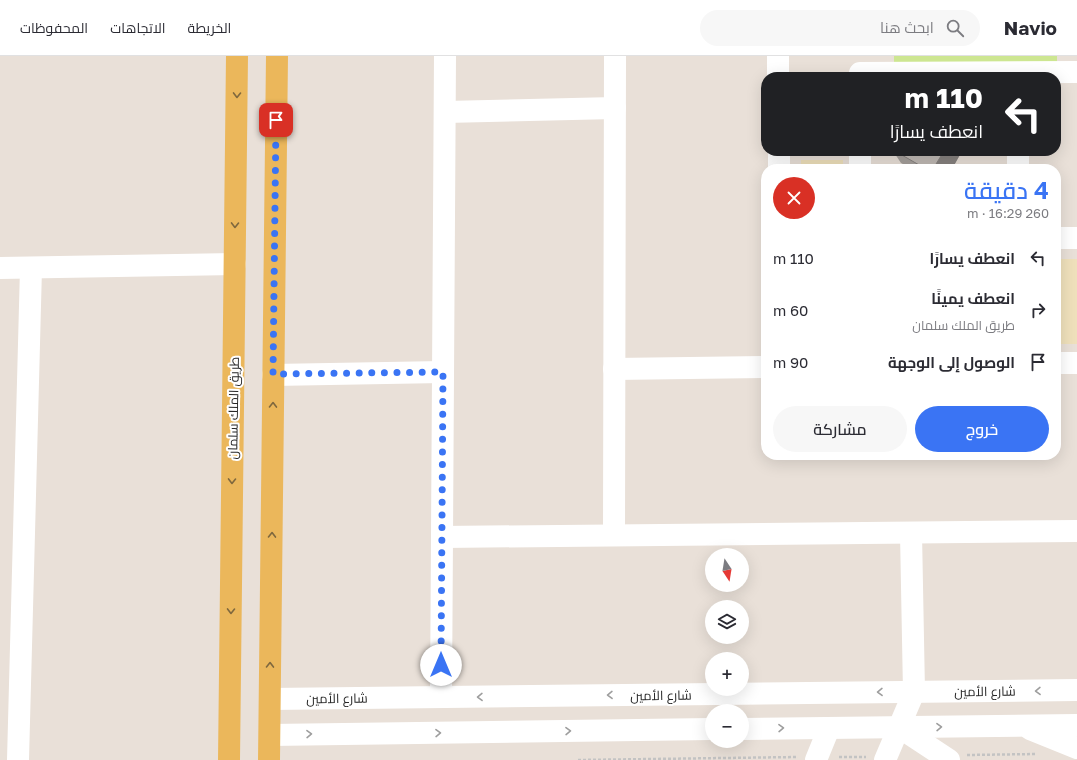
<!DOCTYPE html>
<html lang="ar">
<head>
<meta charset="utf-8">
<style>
	body { margin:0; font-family:"Golos Text",Cairo,sans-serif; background:#f7f7f7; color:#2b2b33; direction:rtl; height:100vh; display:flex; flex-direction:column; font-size:15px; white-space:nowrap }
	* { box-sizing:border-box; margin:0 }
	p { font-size:13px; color:#7c7c81 }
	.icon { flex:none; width:22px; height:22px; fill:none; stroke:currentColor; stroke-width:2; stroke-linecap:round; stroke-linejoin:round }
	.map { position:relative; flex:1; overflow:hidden; direction:ltr }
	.panel { position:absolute; left:761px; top:108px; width:300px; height:296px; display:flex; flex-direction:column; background:#fff; border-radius:16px; box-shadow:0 4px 16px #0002; direction:rtl }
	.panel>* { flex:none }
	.banner { position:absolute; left:761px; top:16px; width:300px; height:84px; border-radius:16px; box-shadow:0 4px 16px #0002; direction:rtl; background:#202124; color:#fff; overflow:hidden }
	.needle { width:26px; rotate:168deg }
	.buttons { position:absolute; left:705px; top:492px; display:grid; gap:8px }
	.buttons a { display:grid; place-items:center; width:44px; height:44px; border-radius:50%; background:#fff; box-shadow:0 4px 16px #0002; font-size:20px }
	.pin { position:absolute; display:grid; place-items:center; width:34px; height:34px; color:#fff; margin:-17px; border-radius:8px; box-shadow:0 2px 6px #0006 }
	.me { position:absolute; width:44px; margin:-22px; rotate:0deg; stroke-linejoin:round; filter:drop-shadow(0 0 3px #0008) }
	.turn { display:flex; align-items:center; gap:14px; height:84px; padding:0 12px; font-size:18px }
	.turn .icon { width:52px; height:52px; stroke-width:2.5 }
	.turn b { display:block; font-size:28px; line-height:34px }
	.round { display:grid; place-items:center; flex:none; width:42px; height:42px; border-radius:21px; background:#f7f7f7 }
	.headline { display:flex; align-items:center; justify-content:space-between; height:68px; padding:0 12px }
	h1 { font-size:24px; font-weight:600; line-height:30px; color:#3a74f4 }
	.action { display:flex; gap:8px; margin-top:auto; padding:8px 12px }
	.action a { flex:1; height:46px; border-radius:24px; background:#3a74f4; color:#fff; font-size:16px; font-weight:600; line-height:46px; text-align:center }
	.action a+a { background:#f7f7f7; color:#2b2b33 }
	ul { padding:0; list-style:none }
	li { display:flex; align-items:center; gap:12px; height:52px; padding:0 12px }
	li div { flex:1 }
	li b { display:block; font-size:15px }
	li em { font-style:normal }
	header { display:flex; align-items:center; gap:24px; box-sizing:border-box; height:56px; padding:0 20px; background:#fff; border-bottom:1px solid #e1e1e2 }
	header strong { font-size:19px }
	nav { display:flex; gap:22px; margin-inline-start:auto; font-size:14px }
	.search { width:280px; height:36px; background:#f7f7f7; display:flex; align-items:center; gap:10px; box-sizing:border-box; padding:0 14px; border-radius:22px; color:#7c7c81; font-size:15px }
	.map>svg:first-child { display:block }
</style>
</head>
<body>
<header>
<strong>Navio</strong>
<div class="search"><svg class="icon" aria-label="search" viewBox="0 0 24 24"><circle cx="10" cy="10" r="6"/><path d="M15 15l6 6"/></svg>ابحث هنا</div>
<nav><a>الخريطة</a><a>الاتجاهات</a><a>المحفوظات</a></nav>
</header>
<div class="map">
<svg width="1077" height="704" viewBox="0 0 1077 704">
	<rect width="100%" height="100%" fill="#e9e0d8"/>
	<g fill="#efe0bb">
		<rect x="801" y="104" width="42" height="9"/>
		<rect x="1056" y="203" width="21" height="85"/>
	</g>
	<polygon fill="#cde691" points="894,0 1057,0 1057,7 894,11"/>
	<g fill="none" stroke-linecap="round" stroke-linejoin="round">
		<g stroke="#c3c3c3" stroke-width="2.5" stroke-dasharray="3 2" stroke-linecap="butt">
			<polyline points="967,699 1036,698"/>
			<polyline points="839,701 866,701"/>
			<polyline points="578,704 798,701"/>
		</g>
		<g stroke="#fff" stroke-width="22">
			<polyline points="778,0 778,21"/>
			<polyline points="860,21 860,17 1077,16"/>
			<polyline points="445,56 615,52"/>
			<polyline points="779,95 779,113"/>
			<polyline points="860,95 860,113"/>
			<polyline points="1018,95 1018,113"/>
			<polyline points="1056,182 1077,182"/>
			<polyline points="0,212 235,208"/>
			<polyline points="1056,307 1077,307"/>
			<polyline points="614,313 766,311"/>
			<polyline points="273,319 443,316"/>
			<polyline points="614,479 615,0"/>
			<polyline points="442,481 1077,475"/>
			<polyline points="441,641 445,0"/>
			<polyline points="270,643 1077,634"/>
			<polyline points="899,671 949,704"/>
			<polyline points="742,673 1077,669"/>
			<polyline points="1030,673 1077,692"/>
			<polyline points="270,679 712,673"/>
			<polyline points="18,704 31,212"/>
			<polyline points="816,704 829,672"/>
			<polyline points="885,704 914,636 911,477"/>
		</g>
		<g stroke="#ebb75b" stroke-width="22">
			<polyline points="229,704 237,0"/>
			<polyline points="269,704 277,0"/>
		</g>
	</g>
	<polygon fill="#a6a09c" points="893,95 962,95 952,113 912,113 901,107"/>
	<polygon fill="#87827f" points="944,95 962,95 952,113 933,113"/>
	<polygon fill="#c1bab5" stroke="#87827f" points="895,95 944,95 933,113 926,113"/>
	<defs><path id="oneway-chevron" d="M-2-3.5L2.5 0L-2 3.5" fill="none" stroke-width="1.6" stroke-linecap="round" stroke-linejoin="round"/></defs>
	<g stroke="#7f683e">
		<use href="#oneway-chevron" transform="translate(237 39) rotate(91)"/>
		<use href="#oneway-chevron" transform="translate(235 169) rotate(91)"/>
		<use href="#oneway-chevron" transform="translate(273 349) rotate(-89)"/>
		<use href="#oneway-chevron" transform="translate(232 425) rotate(91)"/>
		<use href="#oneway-chevron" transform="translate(272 479) rotate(-89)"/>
		<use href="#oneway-chevron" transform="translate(231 555) rotate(91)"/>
		<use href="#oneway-chevron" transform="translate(270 609) rotate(-89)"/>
	</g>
	<g stroke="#9e9e9e">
		<use href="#oneway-chevron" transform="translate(1038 635) rotate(179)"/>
		<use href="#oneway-chevron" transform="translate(880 636) rotate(179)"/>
		<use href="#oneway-chevron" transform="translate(610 639) rotate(179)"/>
		<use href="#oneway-chevron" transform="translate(480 641) rotate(179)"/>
		<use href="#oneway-chevron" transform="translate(939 671) rotate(-1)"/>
		<use href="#oneway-chevron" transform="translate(781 672) rotate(-1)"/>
		<use href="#oneway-chevron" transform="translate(568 675) rotate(-1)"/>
		<use href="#oneway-chevron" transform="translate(438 677) rotate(-1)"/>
		<use href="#oneway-chevron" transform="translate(309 678) rotate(-1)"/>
	</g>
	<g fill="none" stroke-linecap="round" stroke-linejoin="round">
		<polyline stroke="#3a74f4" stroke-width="7" stroke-dasharray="0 12.6" points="276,64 273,318 443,316 441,609"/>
	</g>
	<g text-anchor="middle" stroke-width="4" stroke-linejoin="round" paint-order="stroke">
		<g font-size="13" fill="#272727" stroke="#fff">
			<text transform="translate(233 352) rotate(-89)" y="5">طريق الملك سلمان</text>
			<text transform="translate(985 635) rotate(-1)" y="5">شارع الأمين</text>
			<text transform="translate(661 639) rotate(-1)" y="5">شارع الأمين</text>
			<text transform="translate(337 642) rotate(-1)" y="5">شارع الأمين</text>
		</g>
	</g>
</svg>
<div class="buttons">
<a><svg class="needle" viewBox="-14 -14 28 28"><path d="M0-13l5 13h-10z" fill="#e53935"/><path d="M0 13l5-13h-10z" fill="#7c7c81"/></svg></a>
<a><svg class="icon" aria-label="layers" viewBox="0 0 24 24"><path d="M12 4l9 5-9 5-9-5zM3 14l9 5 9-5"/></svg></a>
<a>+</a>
<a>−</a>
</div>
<div class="pin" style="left:276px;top:64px;background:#d93025"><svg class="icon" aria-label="arrive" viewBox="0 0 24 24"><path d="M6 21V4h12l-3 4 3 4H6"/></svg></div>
<svg class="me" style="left:441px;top:609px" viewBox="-20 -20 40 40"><circle r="19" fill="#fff"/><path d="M0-13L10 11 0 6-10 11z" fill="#3a74f4"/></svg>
<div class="banner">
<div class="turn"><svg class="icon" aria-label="left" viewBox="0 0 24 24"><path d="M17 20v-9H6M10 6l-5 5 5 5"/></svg><div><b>110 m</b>انعطف يسارًا</div></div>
</div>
<section class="panel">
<div class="headline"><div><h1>4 دقيقة</h1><p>260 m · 16:29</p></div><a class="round" style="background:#d93025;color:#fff"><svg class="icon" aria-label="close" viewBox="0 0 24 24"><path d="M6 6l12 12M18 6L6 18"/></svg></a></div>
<ul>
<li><svg class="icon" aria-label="left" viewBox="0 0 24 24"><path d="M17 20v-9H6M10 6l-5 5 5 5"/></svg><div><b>انعطف يسارًا</b></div><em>110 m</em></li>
<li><svg class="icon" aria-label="right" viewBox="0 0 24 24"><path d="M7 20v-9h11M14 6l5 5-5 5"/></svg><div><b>انعطف يمينًا</b><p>طريق الملك سلمان</p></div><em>60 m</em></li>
<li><svg class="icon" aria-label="arrive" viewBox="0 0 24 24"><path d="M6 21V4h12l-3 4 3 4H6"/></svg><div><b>الوصول إلى الوجهة</b></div><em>90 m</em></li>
</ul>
<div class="action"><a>خروج</a><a>مشاركة</a></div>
</section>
</div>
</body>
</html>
